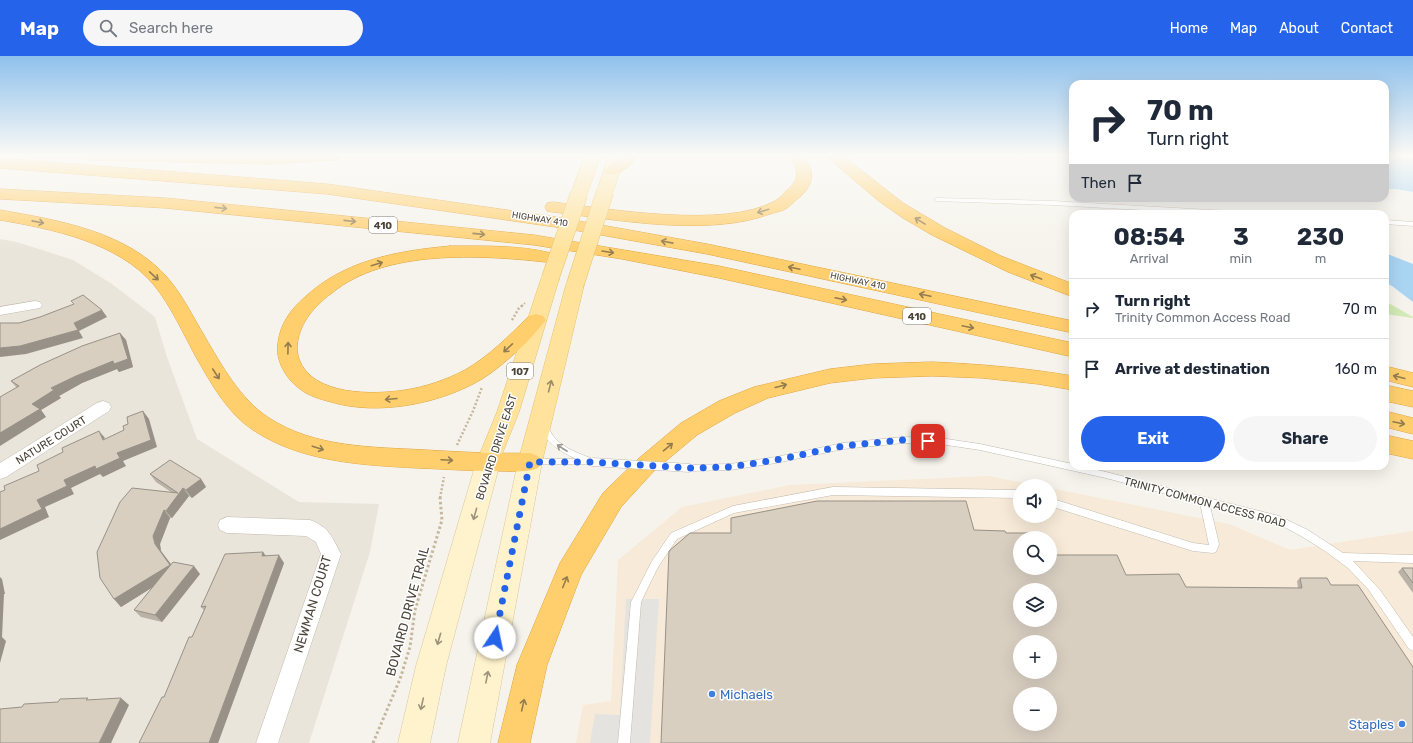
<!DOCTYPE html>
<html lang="en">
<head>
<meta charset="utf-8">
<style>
	body { margin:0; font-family:Rubik,sans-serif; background:#f6f6f7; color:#1f2937; height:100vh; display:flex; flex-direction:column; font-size:15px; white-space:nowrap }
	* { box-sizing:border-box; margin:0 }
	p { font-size:13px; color:#747a83 }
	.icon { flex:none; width:22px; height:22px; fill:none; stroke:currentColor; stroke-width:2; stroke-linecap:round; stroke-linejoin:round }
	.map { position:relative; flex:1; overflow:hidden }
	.panel { position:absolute; left:1069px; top:154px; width:320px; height:260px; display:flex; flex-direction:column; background:#fff; border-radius:12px; box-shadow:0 4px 16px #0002 }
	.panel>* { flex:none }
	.top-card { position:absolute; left:1069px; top:24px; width:320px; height:122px; border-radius:12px; box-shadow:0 4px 16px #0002; background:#fff; color:#1f2937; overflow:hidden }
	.controls { position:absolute; left:1013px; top:423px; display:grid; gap:8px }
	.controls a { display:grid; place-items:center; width:44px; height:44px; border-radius:50%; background:#fff; box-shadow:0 4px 16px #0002; font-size:20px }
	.pin { position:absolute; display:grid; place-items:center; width:34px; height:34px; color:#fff; margin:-17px; border-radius:8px; box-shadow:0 2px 6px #0006 }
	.me { position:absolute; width:44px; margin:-22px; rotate:11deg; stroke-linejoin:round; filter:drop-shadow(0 0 3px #0008) }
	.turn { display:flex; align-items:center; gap:14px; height:84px; padding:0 12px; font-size:18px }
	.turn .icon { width:52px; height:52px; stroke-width:2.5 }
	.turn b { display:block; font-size:28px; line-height:34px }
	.then { display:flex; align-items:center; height:38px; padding:0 12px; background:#0003; gap:8px; font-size:15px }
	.eta { display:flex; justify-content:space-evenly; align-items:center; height:68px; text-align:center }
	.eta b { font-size:24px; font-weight:700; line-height:28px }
	.button { display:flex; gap:8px; margin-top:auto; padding:8px 12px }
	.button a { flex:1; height:46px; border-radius:24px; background:#2563eb; color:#fff; font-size:16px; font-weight:700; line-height:46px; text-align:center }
	.button a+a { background:#f6f6f7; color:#1f2937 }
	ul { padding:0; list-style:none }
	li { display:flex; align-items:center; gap:12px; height:60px; padding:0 12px; border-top:1px solid #e0e1e3 }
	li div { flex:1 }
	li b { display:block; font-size:15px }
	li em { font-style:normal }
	header { display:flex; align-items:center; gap:24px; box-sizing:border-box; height:56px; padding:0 20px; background:#2563eb; color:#fff }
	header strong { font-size:19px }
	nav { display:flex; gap:22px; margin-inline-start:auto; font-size:14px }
	.search { width:280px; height:36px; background:#f6f6f7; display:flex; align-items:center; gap:10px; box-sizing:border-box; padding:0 14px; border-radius:22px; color:#747a83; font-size:15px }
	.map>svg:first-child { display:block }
</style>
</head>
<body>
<header>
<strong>Map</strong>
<div class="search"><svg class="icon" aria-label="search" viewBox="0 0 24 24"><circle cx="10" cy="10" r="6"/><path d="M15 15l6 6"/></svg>Search here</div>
<nav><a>Home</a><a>Map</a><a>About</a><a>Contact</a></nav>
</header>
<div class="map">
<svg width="1413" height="687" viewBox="0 0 1413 687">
	<rect width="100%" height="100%" fill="#f6f3ec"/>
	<polygon fill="#eae5da" points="0,183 17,186 73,204 112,228 155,261 167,301 197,383 299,446 379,448 370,496 309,687 0,687"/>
	<path fill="#f7ead8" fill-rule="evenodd" d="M989,420L1040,430H1020V460H1050V432L1229,468L1290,494L1413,475V687H576L583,649L611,645L618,504L682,451L790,429ZM1020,482H1050V512H1020ZM1020,534H1050V564H1020ZM1020,586H1050V616H1020ZM1020,638H1050V668H1020Z"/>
	<polygon fill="#d2eab5" points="1385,245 1413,261 1413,262 1385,258"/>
	<polygon fill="#e5e3e0" points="626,543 659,543 650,687 590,687 595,658 620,659"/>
	<g fill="#a9d4f2">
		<polygon points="1401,100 1413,103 1413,136 1396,133 1385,133 1385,113 1395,103"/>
		<polygon points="1385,197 1413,208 1413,246 1392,230 1385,227"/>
	</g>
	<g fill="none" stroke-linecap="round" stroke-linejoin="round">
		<defs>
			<g id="lane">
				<polygon points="937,142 1053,145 1246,156 1249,158 1214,158 1053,149 935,145 935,143"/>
				<polygon points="1385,164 1413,166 1413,170 1385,168"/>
				<path d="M542,367C548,369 550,376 554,381C564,393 581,398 595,404L596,406L595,408H529L528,406L529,404L532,403H576C558,394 548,388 538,370L539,368Z"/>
				<polygon points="903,381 940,382 980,388 1073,408 1073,410 1081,410 1106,416 1279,460 1308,474 1343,497 1413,499 1413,507 1353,505 1380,534 1413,581 1413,595 1409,593 1368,533 1348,512 1325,495 1301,480 1277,467 1210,450 1219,488 1216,496 1213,497 1193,495 1050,450 1050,442 1193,487 1209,489 1200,447 1106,422 980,394 940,388 903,387 843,393 776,407 730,414 690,415 687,414 686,412 687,410 690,409 730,408 776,401 843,387"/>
				<polygon points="833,431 1020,434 1020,442 833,439 734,457 677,483 658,511 641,546 630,687 618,687 631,546 652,505 671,477 733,450"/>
			</g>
			<g id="street">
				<polygon points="35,245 40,246 42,249 40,252 0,259 0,251"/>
				<polygon points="103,345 109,347 111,351 109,355 6,421 0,423 0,407 97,347"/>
				<path d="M227,461L310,464C329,471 332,481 341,498L278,687H256L321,498L316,486L306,480L227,477L220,474L218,469L220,464Z"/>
			</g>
			<g id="secondary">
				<polygon points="530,397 538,400 542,406 490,687 458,687 518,406 522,400"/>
				<polygon points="488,398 496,401 500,407 446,610 430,687 398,687 416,610 476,407 480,401"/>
			</g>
			<g id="primary">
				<polygon points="585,99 601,99 587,138 585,141 579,143 573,141 571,138"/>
				<polygon points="609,99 625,99 613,136 611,139 605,141 599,139 597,136"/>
				<polygon points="550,217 557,219 559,223 519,356 496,413 488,416 480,413 476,407 497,356 541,223 543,219"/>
				<polygon points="575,223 582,225 584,229 542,406 538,412 530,415 522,412 518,406 566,229 568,225"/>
			</g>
			<g id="highway">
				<polygon points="78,99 344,99 341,102 336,104 268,108 86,104 81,102"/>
				<path d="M622,99H639C632,109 618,121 606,118L604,115Z"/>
				<path d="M788,99L804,100C814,114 815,127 801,140C797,143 792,148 787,152C783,155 776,156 770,158C708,181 618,164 553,156L547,155L545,151L547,147L553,146C609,153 725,173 775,145C779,143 783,139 786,135C801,123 799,114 788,99Z"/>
				<polygon points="825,99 842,99 903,147 945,172 1001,200 1073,228 1073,241 1008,216 932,179 903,162 880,146"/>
				<polygon points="0,102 327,128 562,162 707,188 1073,265 1073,277 707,198 562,172 327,138 0,112"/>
				<polygon points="0,133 165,142 534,179 719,210 1073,287 1073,301 719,222 622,203 534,189 165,152 0,143"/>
				<path d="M0,154C57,164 125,175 166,220C182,238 193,261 205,281C222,310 240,343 269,362C315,392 373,391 426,394C461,396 495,398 530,397L538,400L542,406L538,412C525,417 511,415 497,415C470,415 444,413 417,412C361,409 301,406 253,374C227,357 211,327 196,301C183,277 171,250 154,229C118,186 52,173 0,164Z"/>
				<path d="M450,190C483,190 519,189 551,197L554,201L551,205L545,206C481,199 385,193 332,237C326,241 321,246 316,251C303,264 293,285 299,303C312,340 374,339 405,334C425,331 446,324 465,314C489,300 509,280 529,260L536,258L543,260L546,264C540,272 533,279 526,287C512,300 498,313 482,323C440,348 378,360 331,346C320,343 309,340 300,333C286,323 275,304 278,287C280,268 291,253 305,241C345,204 397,195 450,190Z"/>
				<path d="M932,306C980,308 1026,312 1073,320V334L1038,328L982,322L932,320L873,322L830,327L768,342L735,357L697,379L654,415L621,451L581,519L547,609L530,687H498L517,609L560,507L603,437L638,403L681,367L719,345L754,331L830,313L873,308Z"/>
				<polygon points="1385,310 1413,317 1413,331 1385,324"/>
				<polygon points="1385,329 1413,335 1413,351 1385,345"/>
				<polygon points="1385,355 1413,362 1413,378 1385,371"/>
				<polygon points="1385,379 1413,385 1413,403 1385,397"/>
			</g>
		</defs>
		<use href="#lane" stroke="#c2bbae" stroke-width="1"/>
		<use href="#street" stroke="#c2bbae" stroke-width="1"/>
		<use href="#secondary" stroke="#d6c79b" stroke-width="1"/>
		<use href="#primary" stroke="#e6c16a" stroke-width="1"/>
		<use href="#highway" stroke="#e0a43c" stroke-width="1"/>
		<polyline stroke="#c4b79f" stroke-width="2" stroke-dasharray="1.5 1.5" stroke-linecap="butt" points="522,250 525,247"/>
		<g stroke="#c4b79f" stroke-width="2.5" stroke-dasharray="2 2" stroke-linecap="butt">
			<polyline points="512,264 519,252 523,249"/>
			<polyline points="457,389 473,355 482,331"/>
			<polyline points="440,442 444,421"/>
		</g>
		<polyline stroke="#c4b79f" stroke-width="3" stroke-dasharray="2.5 2.5" stroke-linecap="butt" points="373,687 400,623 410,591 415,554 442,464 440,441"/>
		<use href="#lane" fill="#fff" fill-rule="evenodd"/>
		<use href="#street" fill="#fff" fill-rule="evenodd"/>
		<use href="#secondary" fill="#fff3cd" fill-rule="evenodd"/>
		<use href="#primary" fill="#ffe39c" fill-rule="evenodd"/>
		<use href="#highway" fill="#ffcf6e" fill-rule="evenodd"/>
		<defs>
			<polyline id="lane-bridge" points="592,406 690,412"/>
			<g id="primary-bridge">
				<polyline points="550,223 579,138"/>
				<polyline points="575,229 605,136"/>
			</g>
		</defs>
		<use href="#lane-bridge" stroke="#c2bbae" stroke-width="9" stroke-linecap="butt"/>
		<use href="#primary-bridge" stroke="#e6c16a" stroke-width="18" stroke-linecap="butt"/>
		<use href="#lane-bridge" stroke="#fff" stroke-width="8"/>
		<use href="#primary-bridge" stroke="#ffe39c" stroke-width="17"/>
	</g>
	<g fill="#bab2a6">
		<polygon points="120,277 126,284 133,311 119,316 117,313 82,327 59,340 61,342 41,354 46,361 16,331 11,325"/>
		<polygon points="150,418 201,423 206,431 192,442 189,440 172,462 170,462 160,488 161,495 171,509 200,518 162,566 141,561 134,554 153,531 121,551 114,543 171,436 156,426"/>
		<polygon points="974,474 1020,512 1126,519 1186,531 1298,532 1297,525 1300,522 1331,529 1413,611 731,477"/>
		<polygon points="266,500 284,507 218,687 139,687 164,641 192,581 204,554 201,551"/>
		<polygon points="1402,512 1413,512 1413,537 1398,516"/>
	</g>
	<g fill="#979187">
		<polygon points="102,254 107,261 79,275 83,282 26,298 0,301 0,292 74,267"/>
		<polygon points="120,277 126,284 133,311 119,316 117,313 82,327 59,340 61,342 41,354 46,361 0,390 0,377 32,348"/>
		<polygon points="143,355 149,363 157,391 123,405 126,410 103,421 100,418 71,432 74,438 45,451 49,461 0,484 0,473 37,444 64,424 117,397"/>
		<polygon points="99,375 105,382 103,384"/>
		<polygon points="201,423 206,431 192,442 186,434"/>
		<polygon points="183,432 189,440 172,462 166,455"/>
		<polygon points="164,454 170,462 160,488 161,495 177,516 121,551 114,543 155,488 153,480"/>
		<polygon points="263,496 269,504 262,500"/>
		<polygon points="279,499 284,507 218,687 209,687"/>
		<polygon points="194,510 200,518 162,566 155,559"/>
		<polygon points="0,521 2,523 5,538 4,538 2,581 6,585 0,607"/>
		<polygon points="121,642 129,649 111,687 99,687"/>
	</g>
	<g fill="#d8cfc1" stroke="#979187" fill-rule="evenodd">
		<polygon points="83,239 102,254 74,267 78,274 20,290 0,292 0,267 19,267 40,261 74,248 71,245"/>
		<polygon points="120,277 128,303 114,308 113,305 76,320 51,332 54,334 32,348 40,353 0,377 0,341 19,330 11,325 40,309 82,290"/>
		<polygon points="143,355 151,384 117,397 120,402 96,413 95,410 64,424 67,430 37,444 42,453 0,473 0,436 5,434 4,430 39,415 37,409 63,396 62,392 99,375 103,384 124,374 123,370 128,368 127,361"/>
		<polygon points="170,404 201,423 186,434 183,432 166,455 164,454 153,480 155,488 170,509 114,543 100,522 97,496 120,446 132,432 178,437 150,418"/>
		<path d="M817,445H966L974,474L1005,475L1006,477H1038L1040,482H1020V512H1050V499H1117L1126,519L1179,518L1186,531L1302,532L1300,522H1327L1331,529H1358L1413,611V687H661L669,495L690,477H731V462ZM1020,534H1050V564H1020ZM1020,586H1050V616H1020ZM1020,638H1050V668H1020Z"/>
		<polygon points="263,496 262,500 279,499 209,687 139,687 162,641 164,641 189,581 192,581 206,550 201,551 225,498"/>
		<polygon points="173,506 194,510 155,559 134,554"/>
		<polygon points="1402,512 1413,512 1413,527"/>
		<polygon points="88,642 86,644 121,642 99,687 0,687 0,653 22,651 24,648 58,646 60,643"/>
	</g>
	<defs><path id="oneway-shaft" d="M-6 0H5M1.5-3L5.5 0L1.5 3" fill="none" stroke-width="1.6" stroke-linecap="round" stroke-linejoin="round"/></defs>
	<g stroke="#937c4e">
		<use href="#oneway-shaft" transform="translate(221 152) rotate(6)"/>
		<use href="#oneway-shaft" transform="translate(763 155) rotate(163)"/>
		<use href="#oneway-shaft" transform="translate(350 165) rotate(6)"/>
		<use href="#oneway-shaft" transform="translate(920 165) rotate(-149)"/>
		<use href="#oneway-shaft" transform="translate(38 166) rotate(11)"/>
		<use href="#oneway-shaft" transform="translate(479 178) rotate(6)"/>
		<use href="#oneway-shaft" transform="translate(667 186) rotate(-169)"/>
		<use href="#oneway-shaft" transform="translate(608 196) rotate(9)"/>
		<use href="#oneway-shaft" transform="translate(377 208) rotate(-17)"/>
		<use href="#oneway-shaft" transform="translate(794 212) rotate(-168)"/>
		<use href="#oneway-shaft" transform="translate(154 220) rotate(43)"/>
		<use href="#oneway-shaft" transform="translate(1036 221) rotate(-160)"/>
		<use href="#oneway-shaft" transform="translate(925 239) rotate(-168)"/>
		<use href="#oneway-shaft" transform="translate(841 243) rotate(12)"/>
		<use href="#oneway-shaft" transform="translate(968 271) rotate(12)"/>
		<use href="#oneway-shaft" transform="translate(288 292) rotate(-89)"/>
		<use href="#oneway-shaft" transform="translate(508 292) rotate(137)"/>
		<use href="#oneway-shaft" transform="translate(216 318) rotate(57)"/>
		<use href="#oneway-shaft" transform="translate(1399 321) rotate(-166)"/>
		<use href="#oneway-shaft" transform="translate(781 330) rotate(-15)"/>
		<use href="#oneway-shaft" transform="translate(391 343) rotate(175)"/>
		<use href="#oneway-shaft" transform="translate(1399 367) rotate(12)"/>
		<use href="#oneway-shaft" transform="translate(668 391) rotate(-40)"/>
		<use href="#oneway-shaft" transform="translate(318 392) rotate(18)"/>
		<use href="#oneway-shaft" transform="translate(447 404) rotate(3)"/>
		<use href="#oneway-shaft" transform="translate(565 526) rotate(-68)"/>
		<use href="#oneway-shaft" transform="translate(523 649) rotate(-77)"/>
	</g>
	<use stroke="#9c8c66" href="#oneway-shaft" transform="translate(550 330) rotate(-76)"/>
	<use stroke="#9c9892" href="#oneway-shaft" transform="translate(562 392) rotate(-147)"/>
	<g stroke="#9c937c">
		<use href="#oneway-shaft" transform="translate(475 458) rotate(106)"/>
		<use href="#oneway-shaft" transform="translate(439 583) rotate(106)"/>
		<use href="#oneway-shaft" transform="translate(487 621) rotate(-79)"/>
		<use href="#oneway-shaft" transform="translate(422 648) rotate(103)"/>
	</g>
	<linearGradient id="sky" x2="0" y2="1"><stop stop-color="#8fc1ec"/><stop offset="0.51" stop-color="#fbfaf6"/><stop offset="1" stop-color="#fbfaf6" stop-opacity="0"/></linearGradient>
	<rect width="1413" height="195" fill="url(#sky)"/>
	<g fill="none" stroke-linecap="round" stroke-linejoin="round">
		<polyline stroke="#2563eb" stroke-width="7" stroke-dasharray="0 12.6" points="495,582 530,406 592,406 690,412 730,411 776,404 843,390 903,384 928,385"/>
	</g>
	<g fill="#3f7fe0" stroke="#fff" stroke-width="1.5">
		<circle cx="712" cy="638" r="4"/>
		<circle cx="1402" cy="668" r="4"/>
	</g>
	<g text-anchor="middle" stroke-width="3" stroke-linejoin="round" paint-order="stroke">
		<g font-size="9" fill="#4b4439" stroke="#fff">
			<text transform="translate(540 163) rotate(9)" y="3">HIGHWAY 410</text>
			<text transform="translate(858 225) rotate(12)" y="3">HIGHWAY 410</text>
		</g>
		<g fill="#fff" stroke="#817c74" stroke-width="1">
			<rect x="369" y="161" width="28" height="16" rx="3"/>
			<rect x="903" y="252" width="28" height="16" rx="3"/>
			<rect x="507" y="307" width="26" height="16" rx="3"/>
		</g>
		<g font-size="10" font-weight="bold" fill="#4b4439">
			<text x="383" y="173">410</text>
			<text x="917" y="264">410</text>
			<text x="520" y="319">107</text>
		</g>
		<g font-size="11" fill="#4b4439" stroke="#fff">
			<text transform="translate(51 384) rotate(-32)" y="4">NATURE COURT</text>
			<text transform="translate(496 391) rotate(-72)" y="4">BOVAIRD DRIVE EAST</text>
			<text transform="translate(1205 446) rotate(15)" y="4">TRINITY COMMON ACCESS ROAD</text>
		</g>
		<g font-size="13" fill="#4b4439" stroke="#fff">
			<text transform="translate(312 548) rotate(-73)" y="5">NEWMAN COURT</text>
			<text transform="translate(407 555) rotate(-75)" y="5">BOVAIRD DRIVE TRAIL</text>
		</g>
		<g font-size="13" fill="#366cbe" stroke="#fff" text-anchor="start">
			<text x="720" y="643">Michaels</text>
			<text x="1394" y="673" text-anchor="end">Staples</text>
		</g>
	</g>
</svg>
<div class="controls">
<a><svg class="icon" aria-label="sound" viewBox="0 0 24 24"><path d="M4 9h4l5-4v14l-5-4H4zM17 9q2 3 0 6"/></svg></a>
<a><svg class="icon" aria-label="search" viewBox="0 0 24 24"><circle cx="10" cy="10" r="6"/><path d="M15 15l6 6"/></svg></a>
<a><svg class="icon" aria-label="layers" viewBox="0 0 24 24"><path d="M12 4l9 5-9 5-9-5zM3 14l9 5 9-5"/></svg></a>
<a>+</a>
<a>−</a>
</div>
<div class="pin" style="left:928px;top:385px;background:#d93025"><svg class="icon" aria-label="arrive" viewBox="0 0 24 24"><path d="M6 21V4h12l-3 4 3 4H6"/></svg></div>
<svg class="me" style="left:495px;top:582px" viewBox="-20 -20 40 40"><circle r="19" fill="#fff"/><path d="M0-13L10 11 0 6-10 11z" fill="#2563eb"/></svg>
<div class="top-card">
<div class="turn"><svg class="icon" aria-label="right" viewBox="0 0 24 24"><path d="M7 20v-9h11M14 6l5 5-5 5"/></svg><div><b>70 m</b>Turn right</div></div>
<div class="then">Then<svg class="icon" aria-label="arrive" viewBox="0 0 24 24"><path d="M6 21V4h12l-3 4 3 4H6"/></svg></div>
</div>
<section class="panel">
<div class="eta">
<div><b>08:54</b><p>Arrival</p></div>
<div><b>3</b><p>min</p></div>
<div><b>230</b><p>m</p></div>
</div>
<ul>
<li><svg class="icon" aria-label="right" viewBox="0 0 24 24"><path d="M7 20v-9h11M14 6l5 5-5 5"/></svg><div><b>Turn right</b><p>Trinity Common Access Road</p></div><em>70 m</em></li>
<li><svg class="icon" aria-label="arrive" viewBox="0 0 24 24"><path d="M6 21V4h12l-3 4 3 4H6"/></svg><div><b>Arrive at destination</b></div><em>160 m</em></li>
</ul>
<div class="button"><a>Exit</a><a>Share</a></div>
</section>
</div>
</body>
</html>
